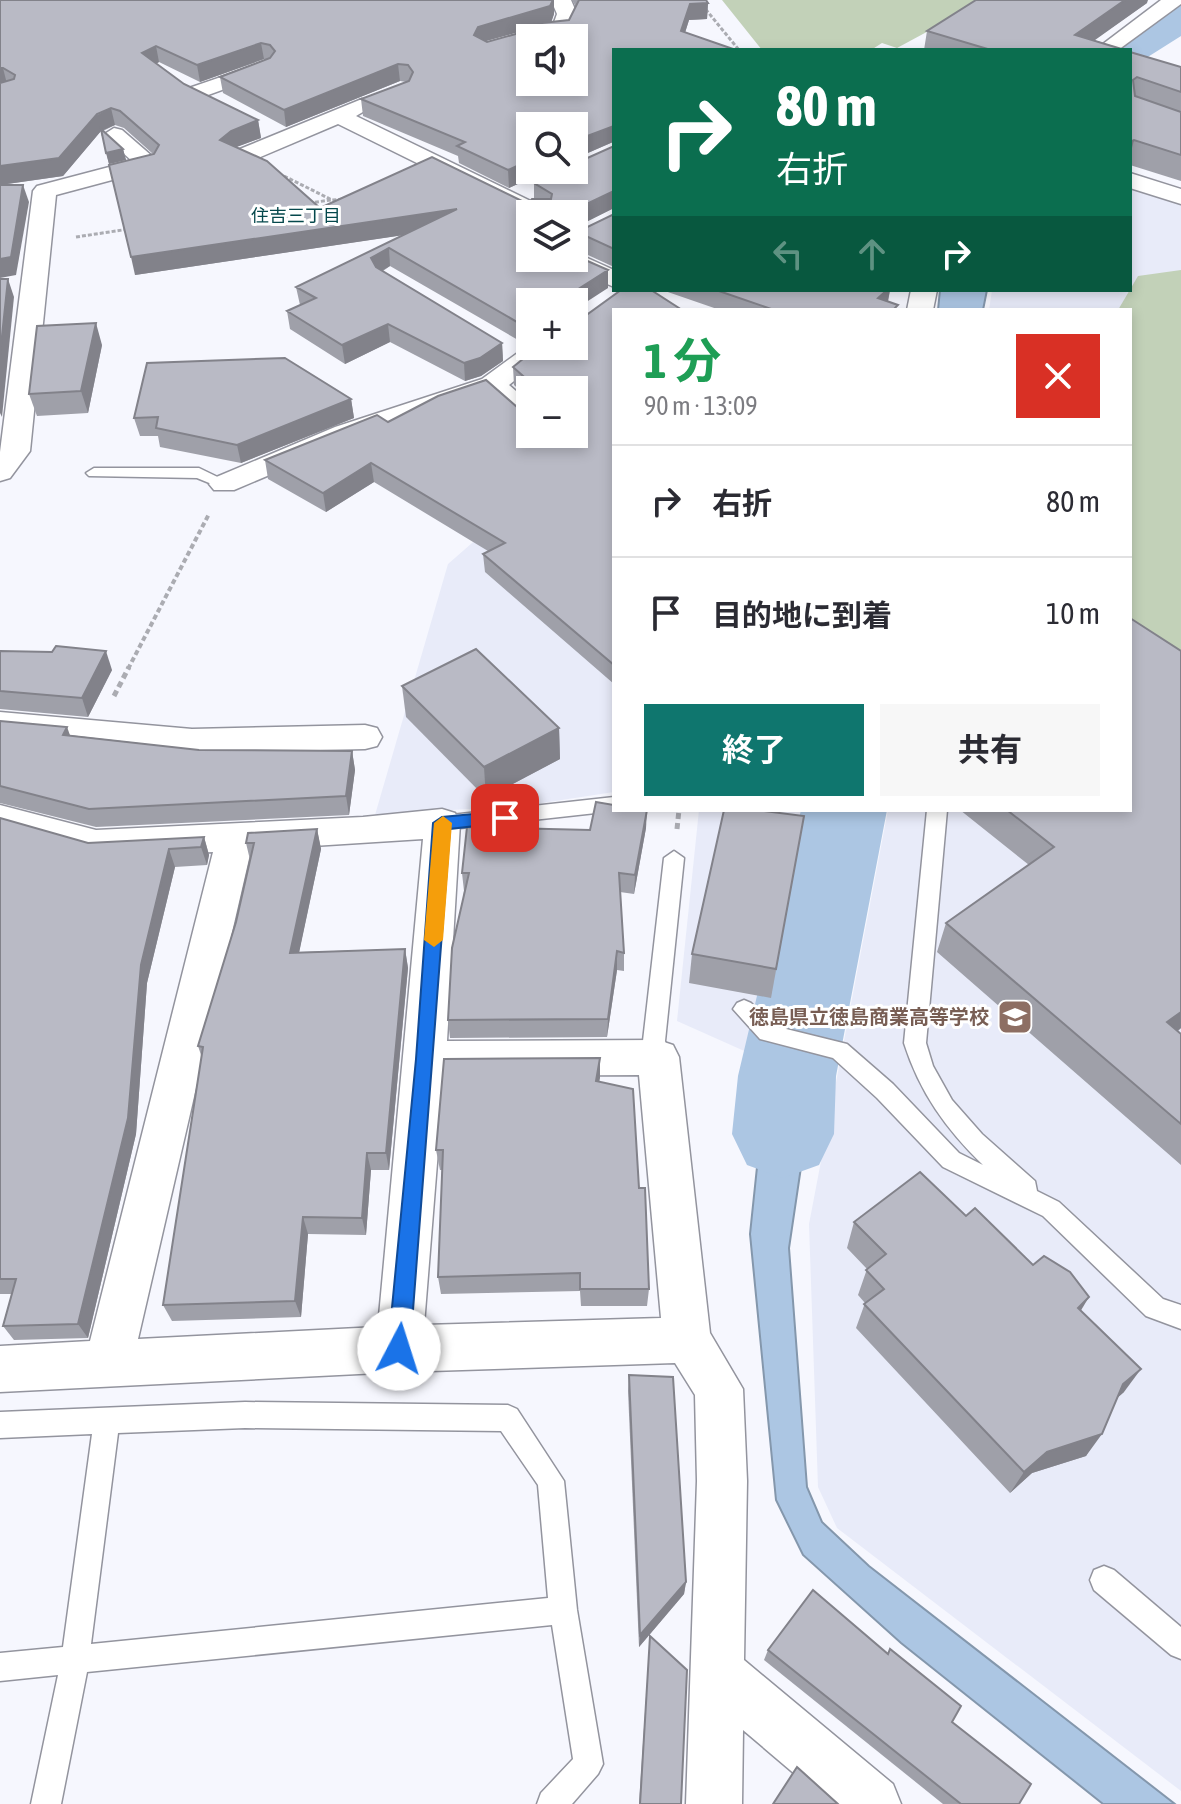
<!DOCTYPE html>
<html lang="ja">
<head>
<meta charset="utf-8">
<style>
	body { margin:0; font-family:"Asap Condensed","Noto Sans JP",sans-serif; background:#f7f7f7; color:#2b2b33; height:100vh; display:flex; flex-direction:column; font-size:30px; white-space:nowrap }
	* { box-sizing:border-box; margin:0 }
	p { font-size:26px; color:#7c7c81 }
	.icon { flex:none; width:44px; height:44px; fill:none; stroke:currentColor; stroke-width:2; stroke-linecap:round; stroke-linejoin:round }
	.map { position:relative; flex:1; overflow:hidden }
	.side { position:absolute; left:612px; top:308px; width:520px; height:504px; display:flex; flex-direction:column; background:#fff; border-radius:0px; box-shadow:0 4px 12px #0003 }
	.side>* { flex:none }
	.top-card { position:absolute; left:612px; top:48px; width:520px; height:244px; border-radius:0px; box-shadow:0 4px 12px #0003; background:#0b6e4f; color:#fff; overflow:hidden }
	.buttons { position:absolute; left:516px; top:24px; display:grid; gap:16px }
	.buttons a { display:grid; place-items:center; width:72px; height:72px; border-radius:0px; background:#fff; box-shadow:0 4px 12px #0003; font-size:40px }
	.pin { position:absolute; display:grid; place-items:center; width:68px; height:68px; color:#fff; margin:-34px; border-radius:16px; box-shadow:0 4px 12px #0006 }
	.me { position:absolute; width:88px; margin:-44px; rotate:5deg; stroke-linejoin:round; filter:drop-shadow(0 0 6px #0008) }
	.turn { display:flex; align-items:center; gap:28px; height:168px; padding:0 32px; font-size:36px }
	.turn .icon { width:104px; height:104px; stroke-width:2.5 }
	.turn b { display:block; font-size:56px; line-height:68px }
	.lanes { display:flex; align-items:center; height:76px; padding:0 32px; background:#0003; justify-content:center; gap:40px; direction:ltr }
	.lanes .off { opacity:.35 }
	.round { display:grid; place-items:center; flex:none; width:84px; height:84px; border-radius:0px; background:#f7f7f7 }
	.headline { display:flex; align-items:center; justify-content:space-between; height:136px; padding:0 32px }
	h1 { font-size:48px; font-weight:700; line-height:60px; color:#1e9e55 }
	.button { display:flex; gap:16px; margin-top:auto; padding:16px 32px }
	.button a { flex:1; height:92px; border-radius:0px; background:#0f766e; color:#fff; font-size:32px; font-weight:700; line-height:92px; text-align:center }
	.button a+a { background:#f7f7f7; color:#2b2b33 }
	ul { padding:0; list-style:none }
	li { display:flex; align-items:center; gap:24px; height:112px; padding:0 32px; border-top:2px solid #e1e1e2 }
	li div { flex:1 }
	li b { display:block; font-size:30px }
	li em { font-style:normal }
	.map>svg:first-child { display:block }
</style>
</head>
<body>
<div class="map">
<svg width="1181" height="1804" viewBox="0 0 1181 1804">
	<rect width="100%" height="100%" fill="#f6f7fe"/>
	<g fill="#e8ebf9">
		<polygon points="1130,187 1181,204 1181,1791 837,1528 818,1487 809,1224 888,810 1130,810 1130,310 989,310 992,290 1130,290"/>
		<polygon points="614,407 614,792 529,805 375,815 448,564 585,444"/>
		<polygon points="699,810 818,810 760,1058 677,1021"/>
	</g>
	<g fill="#c2d1b8">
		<polygon points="722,0 986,0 897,48 882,43 871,50 762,50"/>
		<polygon points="1181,270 1181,660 1130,626 1130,310 1118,310 1138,276"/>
	</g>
	<g fill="#acc6e3" stroke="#8497ac" stroke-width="2">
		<polygon points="940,290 987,290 983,310 938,310"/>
		<polygon points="824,810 874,810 845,958 798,954 812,897"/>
		<polygon points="782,1008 834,1021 816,1066 789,1248 807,1487 822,1522 869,1566 1175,1804 1103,1804 901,1643 803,1555 776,1500 750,1234 761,1129"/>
	</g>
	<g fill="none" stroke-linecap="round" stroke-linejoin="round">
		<g fill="#acc6e3" fill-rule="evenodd">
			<path d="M1181,1V36L1143,60L1130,64V50H1102C1117,28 1155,7 1181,1Z"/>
			<polygon points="801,810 887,810 836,1076 834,1134 819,1165 783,1178 747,1165 732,1134 738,1076"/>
		</g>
		<defs>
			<g id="service">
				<polygon points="94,468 199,468 232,484 224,489 197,478 89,476 86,473"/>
				<polygon points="614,797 614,810 617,810 614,811 442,830 432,823 442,816"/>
				<path d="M927,810H947L926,1043L933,1066L952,1100L982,1134L1035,1181L1037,1191L1059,1202L1163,1299L1181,1305V1329L1146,1316L1043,1216L943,1167L877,1098L833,1058L760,1039L733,1009L737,1003L744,1000L751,1003L774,1026L847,1044L893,1084L959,1153L983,1165C946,1129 920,1093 904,1043Z"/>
				<polygon points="674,851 684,858 665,1041 669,1057 666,1063 658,1066 650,1063 643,1041 664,858"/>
				<path d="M245,1402L508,1405L517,1409L564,1481L577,1610L603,1764L598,1774L572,1804H537L541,1793L573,1759L552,1625L87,1672L61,1804H31L58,1675L0,1681V1653L63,1647L92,1434L0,1438V1412ZM245,1428L501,1431L538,1485L548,1598L91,1644L118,1433Z"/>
				<polygon points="1104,1566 1114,1570 1181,1627 1181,1659 1171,1655 1094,1590 1090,1580 1094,1570"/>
			</g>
			<g id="minor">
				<polygon points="551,0 571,0 577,14 572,29 552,38 530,38 530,44 523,42 520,38 523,34 553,25 557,14"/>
				<polygon points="1161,0 1181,0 1181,4 1118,50 1095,50"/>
				<polygon points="265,62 272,64 275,68 272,72 197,99 186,93 189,88"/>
				<polygon points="362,99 373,106 356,116 547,209 551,214 530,214 530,219 338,124 251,161 235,161 232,156 235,151"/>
				<polygon points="114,128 122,130 160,163 157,168 56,195 30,451 10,478 0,481 0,452 33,191 37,186 132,161 103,135"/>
				<polygon points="1130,173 1181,189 1181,204 1130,188"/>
				<polygon points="574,252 614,270 614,287 559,263 556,258 574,258"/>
				<polygon points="911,290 937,290 933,310 907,310"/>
				<polygon points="530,344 558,346 509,385 530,403 530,425 520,423 488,395 355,439 234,490 214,490 209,484 214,478 335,427 482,379"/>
				<polygon points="0,712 192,729 365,725 377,728 382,737 377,746 365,749 192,753 0,736"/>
				<path d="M0,805L96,830L363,817L442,809L455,813L460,823L447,1041L658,1040L673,1045L679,1057L710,1333L743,1389L747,1481L744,1660L893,1784L901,1804H830L743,1730L742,1804H686L697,1481L695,1395L675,1363L399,1372L0,1392V1346L90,1341L213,852L96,858L0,831ZM423,839L378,1327L138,1339L251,850ZM639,1075L661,1318L424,1325L444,1076Z"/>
			</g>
		</defs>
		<use href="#service" stroke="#93949e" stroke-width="3"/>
		<use href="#minor" stroke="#93949e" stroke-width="3"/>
		<g stroke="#abacb2" stroke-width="3" stroke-dasharray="4 2" stroke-linecap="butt">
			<polyline points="698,0 739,50"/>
			<polyline points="284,176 332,200 345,199"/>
			<polyline points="309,203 331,200"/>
			<polyline points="76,237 129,229"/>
		</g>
		<polyline stroke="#abacb2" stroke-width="4" stroke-dasharray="5 3" stroke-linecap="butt" points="128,669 209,514"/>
		<g stroke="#abacb2" stroke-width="5" stroke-dasharray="6 4" stroke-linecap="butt">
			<polyline points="114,696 129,667"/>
			<polyline points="677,829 679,810"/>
		</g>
		<use href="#service" fill="#fff" fill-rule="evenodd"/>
		<use href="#minor" fill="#fff" fill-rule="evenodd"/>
	</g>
	<g fill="#9fa0a9" fill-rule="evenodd">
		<path d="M0,0H554V14L551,22L569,20L576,7L572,0H706L708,3L707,19L689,20L685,33L614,50V143L613,142L574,159V126L530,170H548L509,188L459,163L458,156L363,116L361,99L406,82L400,81L286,127L223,93L220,77L266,60L264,59L200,82L159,62L156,64L184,84L258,120L261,138L236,147L320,208L528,204L534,199V183L614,208L574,228V214L530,258L608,288L530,302V341L525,344L390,266L383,271L502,343L503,361L481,376L465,381L390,342L345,364L290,329L287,311L300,305L296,287L403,235L135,275L153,154L124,128L115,125L103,131L123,149L126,160L109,164L101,131L63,176L0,185ZM531,28L530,30L487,42L485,41Z"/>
		<polygon points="1147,3 1094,40 1125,50 924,50 927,31"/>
		<polygon points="1130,52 1181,67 1181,181 1130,165"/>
		<polygon points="614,214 614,267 577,250 577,232"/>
		<polygon points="662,290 890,290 888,302 898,310 720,310"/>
		<polygon points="614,310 614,684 485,572 483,554 488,551 374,482 326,512 268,479 265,460 388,422 530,434 574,434 574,390 530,390 530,400 514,385 513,367"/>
		<polygon points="102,345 88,413 37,416 29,394"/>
		<polygon points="351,399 354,418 241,463 160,447 158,436 140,436 134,418"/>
		<polygon points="0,651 112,670 88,717 0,709"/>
		<polygon points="1181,651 1181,1028 1178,1031 1181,1034 1181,1165 937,952 946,923 1029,865 960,810 1130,810"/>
		<polygon points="402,686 559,728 560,759 486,798 406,717"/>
		<polygon points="0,721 70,735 199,750 352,751 355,770 349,815 96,827 0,803"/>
		<polygon points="804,816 771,998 689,983 692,954"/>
		<polygon points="0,818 88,843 204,837 209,855 207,865 175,867 147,983 136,1134 88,1338 14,1340 3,1326 12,1294 0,1294"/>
		<polygon points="646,828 634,894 620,892 624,953 624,971 617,970 607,1037 450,1038 448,1020 464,891 462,873 590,830"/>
		<polygon points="317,829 321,849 299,952 405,949 408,968 389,1170 371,1170 366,1235 308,1234 301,1317 172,1321 163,1305 202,1058 198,1046 236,922 250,860 246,843"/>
		<polygon points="600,1058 599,1082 639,1188 649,1289 647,1306 581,1306 580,1291 441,1294 438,1277 442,1170 440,1170 436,1150"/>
		<polygon points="966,1216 1081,1311 1124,1392 1118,1397 1086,1456 1032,1473 1010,1493 856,1328 865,1303 858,1295 867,1269 847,1248 854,1222"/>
		<polygon points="629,1375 686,1582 684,1594 639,1647 628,1391"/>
		<polygon points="650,1636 681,1804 639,1804"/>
		<polygon points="768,1650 952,1722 1019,1804 943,1804 764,1660"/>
	</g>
	<g fill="#82828a">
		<polygon points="554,0 554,14 551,23 479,43 474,35 478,27"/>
		<polygon points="1125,0 1148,0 1147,3 1081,50 1075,35"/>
		<polygon points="708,3 707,19 689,20 680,48 681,31 690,4"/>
		<polygon points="261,43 264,59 200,82 197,65"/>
		<polygon points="156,46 159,62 145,70 142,53"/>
		<polygon points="398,64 400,81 286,127 284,110"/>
		<polygon points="0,68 3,68 7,84 0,85"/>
		<polygon points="111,108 115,125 101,131 63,176 0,185 0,166"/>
		<polygon points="258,120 261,138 234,148 220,140 231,131"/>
		<polygon points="613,125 613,142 574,159 574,141"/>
		<polygon points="1134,140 1130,156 1131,142"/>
		<polygon points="123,149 126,160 109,164 106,153"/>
		<polygon points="530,160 530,170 548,170 509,188 508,170"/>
		<polygon points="23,185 29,202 16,275 0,278 0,259"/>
		<polygon points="614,191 614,208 574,228 574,214 572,214 572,211"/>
		<polygon points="457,209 458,227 135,275 131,257"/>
		<polygon points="389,248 390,266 373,276 371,258"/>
		<polygon points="608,270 608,288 574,310 574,302 572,302 572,293"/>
		<polygon points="8,279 14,297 2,417 0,413 0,355"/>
		<polygon points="887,290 890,290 887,305 878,298"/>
		<polygon points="96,323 102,345 88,413 81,391"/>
		<polygon points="530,323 530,341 525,344 524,326"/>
		<polygon points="388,324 390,342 345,364 342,345"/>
		<polygon points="502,343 503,361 481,376 465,381 464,363"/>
		<polygon points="351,399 354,418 241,463 237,445"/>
		<polygon points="371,463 374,482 326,512 323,493"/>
		<polygon points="106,651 112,670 88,717 82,698"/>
		<polygon points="67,727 74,746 63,735"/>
		<polygon points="559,728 560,759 486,798 484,767"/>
		<polygon points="352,751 355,770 349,815 346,796"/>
		<polygon points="647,810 646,828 634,894 635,875"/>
		<polygon points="317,829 321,849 295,972 290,953"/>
		<polygon points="204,837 209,855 207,865 201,847"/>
		<polygon points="169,849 175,867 147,983 136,1134 88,1338 78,1324 141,965"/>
		<polygon points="405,949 408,968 389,1170 386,1153"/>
		<polygon points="617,951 617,970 607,1037 608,1019"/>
		<polygon points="1181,1012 1181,1028 1152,1050 1167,1022"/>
		<polygon points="600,1058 600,1078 595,1101 596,1081"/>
		<polygon points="367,1153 371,1170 366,1235 362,1218"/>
		<polygon points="303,1217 308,1234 301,1317 295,1301"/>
		<polygon points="1089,1297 1074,1322 1078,1308"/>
		<polygon points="1141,1369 1124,1392 1107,1407 1123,1384"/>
		<polygon points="1102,1434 1086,1456 1032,1473 1010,1493 1024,1472 1047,1452"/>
		<polygon points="686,1582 684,1594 639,1647 640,1635"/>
	</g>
	<g fill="#b9bac5" stroke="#82828a" stroke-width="2" fill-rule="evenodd">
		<path d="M0,0H553L550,6L478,27L474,35L487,42L530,30L533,24L569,20L579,0H706L708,3L690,4L681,31L736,50H614V126L574,141V126H530V160L508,170L457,146L465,142L361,99L409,81L413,72L408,65L398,64L284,110L220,77L270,58L275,51L270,45L261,43L197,65L156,46L142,53L184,84L258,120L231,131L220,140L267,161L320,208L432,157L528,204L532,199H551L552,194L534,183L562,170H574V164L614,146V191L572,211V214H530V258H574V255L608,270L572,293V302H530V323L524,326L389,248L371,258L376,267L502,343L480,358L464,363L388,324L342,345L287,311L316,298L296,287L457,209L131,257L109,165L154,154L159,145L120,111L111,108L97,114L59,158L0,166V83L14,79L15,75L3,68H0ZM530,38H574V82H530Z"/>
		<polygon points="976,0 1125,0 1075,35 1125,50 991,50 927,31"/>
		<polygon points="1130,52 1181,67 1181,92 1137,77 1133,80 1135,96 1181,112 1181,155 1134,140 1130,142"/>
		<polygon points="101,129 123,149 106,153"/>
		<polygon points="0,185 23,185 11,257 0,259"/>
		<polygon points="614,214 614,249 577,232"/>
		<polygon points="0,279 8,279 0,355"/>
		<polygon points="621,290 651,290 682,310 614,310 614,665 483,554 505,543 371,463 323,493 265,460 377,415 388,422 438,396 486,380 517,407 530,409 530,434 574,434 574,390 532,390 532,384 513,367 539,346 574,346 574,318 585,316"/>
		<polygon points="716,290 887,290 878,298 898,305 893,310 774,310"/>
		<polygon points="96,323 81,391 29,394 37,326"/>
		<polygon points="285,358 351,399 237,445 156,428 158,417 134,418 147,363"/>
		<polygon points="1130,618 1181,651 1181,1012 1167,1022 1181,1034 1181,1124 946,923 1054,847 1007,810 1130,810"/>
		<polygon points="56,646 106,651 82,698 0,691 0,651 52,652"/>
		<polygon points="476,649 559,728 484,767 402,686"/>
		<polygon points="0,721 67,727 63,735 199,750 352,751 346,796 89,809 0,786"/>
		<polygon points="596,802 614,805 614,810 647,810 635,875 619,873 624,953 617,951 608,1019 448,1020 452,948 469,873 462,873 467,827 590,830"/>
		<polygon points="724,810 757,810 804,816 776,969 692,954"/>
		<polygon points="0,818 88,843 204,837 201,847 169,849 141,965 128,1118 78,1324 3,1326 16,1279 0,1279"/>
		<polygon points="317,829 290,953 405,949 386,1153 367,1153 362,1218 303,1217 295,1301 163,1305 203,1047 198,1046 236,922 254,843 246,843 248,833"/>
		<polygon points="600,1058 596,1081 633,1089 639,1188 645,1188 649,1289 580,1289 580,1273 438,1277 443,1150 436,1150 444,1059"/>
		<polygon points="920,1172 966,1216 975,1208 1033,1265 1044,1256 1070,1272 1089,1297 1078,1308 1141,1369 1123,1384 1102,1434 1047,1452 1024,1472 864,1304 884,1289 866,1270 886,1254 854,1222"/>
		<polygon points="629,1375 673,1377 686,1582 640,1635"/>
		<polygon points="813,1590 888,1654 890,1649 961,1706 952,1722 1031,1784 1019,1804 961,1804 768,1650"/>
		<polygon points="650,1636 687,1670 681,1804 640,1804"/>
		<polygon points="797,1767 838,1804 773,1804"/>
	</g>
	<polygon fill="#1a73e8" stroke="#114b97" stroke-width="2" points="505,811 511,813 511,822 450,829 410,1349 407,1357 399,1360 391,1357 388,1349 416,1059 433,823 442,817"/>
	<polygon fill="#f59e0b" points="443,816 452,823 443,940 434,947 424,940 434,823"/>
	<defs>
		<symbol id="school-square" viewBox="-11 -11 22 22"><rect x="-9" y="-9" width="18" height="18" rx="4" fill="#8d6e63" stroke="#fff"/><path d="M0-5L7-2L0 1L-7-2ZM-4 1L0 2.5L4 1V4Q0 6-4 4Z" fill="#fff"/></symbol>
	</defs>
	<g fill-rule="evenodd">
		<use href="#school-square" x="995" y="997" width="40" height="40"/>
	</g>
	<g text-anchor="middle" stroke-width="6" stroke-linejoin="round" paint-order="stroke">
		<g font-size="18" fill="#05484c" stroke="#fff">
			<text x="296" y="222">住吉三丁目</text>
		</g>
		<g font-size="20" font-weight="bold" fill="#785e54" stroke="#fff" text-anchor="end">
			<text x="989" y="1024">徳島県立徳島商業高等学校</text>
		</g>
	</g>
</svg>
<div class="buttons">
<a><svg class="icon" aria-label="sound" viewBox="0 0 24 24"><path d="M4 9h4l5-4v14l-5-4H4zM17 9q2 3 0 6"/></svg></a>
<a><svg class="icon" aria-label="search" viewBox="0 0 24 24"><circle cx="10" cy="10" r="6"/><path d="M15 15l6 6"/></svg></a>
<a><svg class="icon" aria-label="layers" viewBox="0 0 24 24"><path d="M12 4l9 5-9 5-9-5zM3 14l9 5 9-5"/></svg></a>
<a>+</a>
<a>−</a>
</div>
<div class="pin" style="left:505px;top:818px;background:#d93025"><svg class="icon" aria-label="arrive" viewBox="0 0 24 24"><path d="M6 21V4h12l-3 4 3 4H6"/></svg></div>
<svg class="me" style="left:399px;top:1349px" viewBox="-20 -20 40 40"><circle r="19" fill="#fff"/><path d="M0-13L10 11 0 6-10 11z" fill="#1a73e8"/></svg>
<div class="top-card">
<div class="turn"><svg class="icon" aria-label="right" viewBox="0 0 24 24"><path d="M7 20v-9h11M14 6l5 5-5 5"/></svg><div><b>80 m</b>右折</div></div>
<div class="lanes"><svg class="icon off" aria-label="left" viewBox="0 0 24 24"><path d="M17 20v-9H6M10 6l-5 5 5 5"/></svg><svg class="icon off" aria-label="ahead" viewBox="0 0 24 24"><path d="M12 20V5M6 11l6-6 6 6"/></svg><svg class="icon" aria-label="right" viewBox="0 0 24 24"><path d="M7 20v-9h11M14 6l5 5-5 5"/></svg></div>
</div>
<section class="side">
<div class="headline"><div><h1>1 分</h1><p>90 m · 13:09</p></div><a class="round" style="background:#d93025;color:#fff"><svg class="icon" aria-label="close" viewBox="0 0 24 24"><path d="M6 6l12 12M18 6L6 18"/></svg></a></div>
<ul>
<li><svg class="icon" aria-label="right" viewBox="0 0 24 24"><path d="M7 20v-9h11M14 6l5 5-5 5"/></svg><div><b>右折</b></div><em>80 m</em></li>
<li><svg class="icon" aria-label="arrive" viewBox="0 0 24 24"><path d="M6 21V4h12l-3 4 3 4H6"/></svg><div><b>目的地に到着</b></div><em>10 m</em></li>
</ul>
<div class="button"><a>終了</a><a>共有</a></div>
</section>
</div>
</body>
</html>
